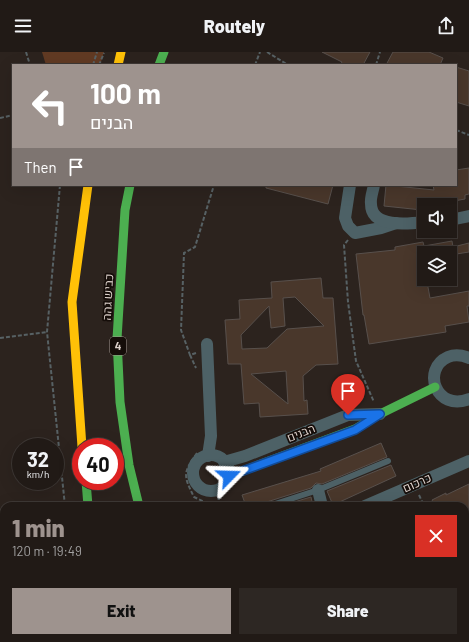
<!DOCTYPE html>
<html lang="en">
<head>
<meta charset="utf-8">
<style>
	body { margin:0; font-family:Barlow,Heebo,sans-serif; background:#2d2723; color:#f1f3f6; height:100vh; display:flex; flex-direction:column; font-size:15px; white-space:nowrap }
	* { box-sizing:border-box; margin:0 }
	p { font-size:13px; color:#a2a1a1 }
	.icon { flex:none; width:22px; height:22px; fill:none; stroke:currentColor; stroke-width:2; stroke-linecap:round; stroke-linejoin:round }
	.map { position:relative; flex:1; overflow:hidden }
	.details { position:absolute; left:0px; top:450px; width:469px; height:140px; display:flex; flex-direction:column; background:#211a16; border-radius:12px 12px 0 0; box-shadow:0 4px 16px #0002,0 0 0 1px #3e3835 }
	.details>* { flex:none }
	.top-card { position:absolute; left:12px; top:12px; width:445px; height:122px; border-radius:0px; box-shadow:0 4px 16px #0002,0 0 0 1px #3e3835; background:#9e938e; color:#fff; overflow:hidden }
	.fabs { position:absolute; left:417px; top:146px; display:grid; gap:8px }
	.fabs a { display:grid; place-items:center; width:40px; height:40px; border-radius:0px; background:#211a16; box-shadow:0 4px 16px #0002,0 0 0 1px #3e3835; font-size:20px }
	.speed { position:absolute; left:12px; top:386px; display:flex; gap:8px; font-size:20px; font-weight:700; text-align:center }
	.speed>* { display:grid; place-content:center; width:52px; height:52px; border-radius:50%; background:#211a16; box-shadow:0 4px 16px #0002,0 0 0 1px #3e3835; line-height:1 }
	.speed small { font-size:10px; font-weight:400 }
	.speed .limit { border:6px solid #d22; background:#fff; color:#111 }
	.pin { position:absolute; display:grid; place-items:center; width:34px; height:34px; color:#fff; margin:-41px -17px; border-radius:50% 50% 50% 0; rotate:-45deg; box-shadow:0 0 4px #0007 }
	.pin .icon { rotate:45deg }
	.me { position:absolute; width:44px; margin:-22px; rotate:68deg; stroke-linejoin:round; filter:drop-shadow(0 0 3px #0008) }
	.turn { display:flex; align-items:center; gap:14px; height:84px; padding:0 12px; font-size:18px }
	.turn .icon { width:52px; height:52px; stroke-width:2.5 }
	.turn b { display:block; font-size:28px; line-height:34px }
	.then { display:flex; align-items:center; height:38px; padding:0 12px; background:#0003; gap:8px; font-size:15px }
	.round { display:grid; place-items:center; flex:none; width:42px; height:42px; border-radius:0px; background:#2d2723 }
	.head { display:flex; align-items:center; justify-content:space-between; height:68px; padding:0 12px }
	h1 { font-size:24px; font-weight:800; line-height:30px; color:#9e938e }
	.cta { display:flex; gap:8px; margin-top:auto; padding:8px 12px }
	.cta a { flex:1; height:46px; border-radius:0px; background:#9e938e; color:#111; font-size:16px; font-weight:800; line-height:46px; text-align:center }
	.cta a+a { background:#2d2723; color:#f1f3f6 }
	header { display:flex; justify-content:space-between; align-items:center; height:52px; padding:0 12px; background:#211a16; font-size:18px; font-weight:800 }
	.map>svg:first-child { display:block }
</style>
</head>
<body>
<header><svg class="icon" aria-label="menu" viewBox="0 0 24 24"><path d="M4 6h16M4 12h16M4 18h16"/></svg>Routely<svg class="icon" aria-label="share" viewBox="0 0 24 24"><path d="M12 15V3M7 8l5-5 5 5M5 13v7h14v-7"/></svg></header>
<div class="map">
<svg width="469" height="590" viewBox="0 0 469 590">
	<rect width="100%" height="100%" fill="#2c231e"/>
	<polygon fill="#613a23" points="42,0 104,0 100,13 46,13"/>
	<g fill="#49372b" stroke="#58504c" fill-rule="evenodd">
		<polygon points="322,0 370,0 363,13 340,13 342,10"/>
		<polygon points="393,0 429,0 443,6 440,13 386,13"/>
		<polygon points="456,15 469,19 469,54 456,50"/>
		<polygon points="469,116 469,142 465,143 465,147 432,153 424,153 422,158 384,154 386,133 434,138 433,133 456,133 456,118"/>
		<polygon points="266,133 333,133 328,152 266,136"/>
		<polygon points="452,189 453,195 469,191 469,200 450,203 450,201 424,201 424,230 427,230 430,246 469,239 469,254 467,254 469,270 445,274 446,280 369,292 364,263 363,263 356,202 395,198 395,195 423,190 424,194"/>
		<path d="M321,226L323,246H333L338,312L316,313L303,324L304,349L307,348L308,362L260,365L259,351L244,352L241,312H228L225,268L240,267L239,248L272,246L271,230ZM295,245L324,274L287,277L267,296L242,297L241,283L269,254L271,276L285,274L283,246ZM286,319L288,352L251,322Z"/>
		<polygon points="381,391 387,405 322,432 316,431 311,436 254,454 246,454 242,443 321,419 320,417"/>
		<polygon points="391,413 396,424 333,453 327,439"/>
		<polygon points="469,432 469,473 465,464 465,454 435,454 432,448 446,441 446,443"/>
		<polygon points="311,445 313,454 295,454 294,450"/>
	</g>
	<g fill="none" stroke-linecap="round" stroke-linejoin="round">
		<g stroke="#576164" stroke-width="2" stroke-dasharray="4 2" stroke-linecap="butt">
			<polyline points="26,0 30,13"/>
			<polyline points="267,0 288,13"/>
			<polyline points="93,13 97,0"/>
			<polyline points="99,13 104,1"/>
			<polyline points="255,13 260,0"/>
			<polyline points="376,13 380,0"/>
			<polyline points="0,66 13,63"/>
			<polyline points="456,78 469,83"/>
			<polyline points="60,133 47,280 65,454"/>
			<polyline points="348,188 344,193 348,250 356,309 374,350"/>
			<polyline points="0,286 47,280"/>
			<polyline points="196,301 190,303 181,278 184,201 195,195 214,133"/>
			<polyline points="190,303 196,316"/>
			<path d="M197,401C183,421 183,423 194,445L209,452H218"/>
			<polyline points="218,438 219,454"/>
			<polyline points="419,443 424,454"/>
			<polyline points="205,586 205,590"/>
			<polyline points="88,590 91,586"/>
		</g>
		<polyline stroke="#4d6166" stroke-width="6" points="269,454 318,438 388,409"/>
		<g stroke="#4d6166" stroke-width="12">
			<polyline points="350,133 345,166 348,174 355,181 381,176 396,171"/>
			<path d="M374,133C373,139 370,146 371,152C371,176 408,172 424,170"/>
			<polyline points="450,168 469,164"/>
			<polyline points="207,292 211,384 208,404"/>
			<path d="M469,306C462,303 455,302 448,305C421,317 436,360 469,347"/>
			<circle cx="211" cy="421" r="18"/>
			<polyline points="224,410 245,404 348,363 380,362"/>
			<polyline points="318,438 322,454"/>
			<polyline points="365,454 469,409"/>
			<polyline points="465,538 469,546"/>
			<polyline points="347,586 348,590"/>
		</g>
		<g stroke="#4caf50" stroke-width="9">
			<polyline points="159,13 164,0"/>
			<polyline points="130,133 125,158 117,287 120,350 129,413 139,454"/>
			<polyline points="229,424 355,377 380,362 435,335"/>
			<polyline points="86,429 88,454"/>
			<polyline points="179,586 180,590"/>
		</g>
		<g stroke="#ffc107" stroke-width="9">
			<polyline points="118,13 121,0"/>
			<polyline points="82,395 72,250 88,133"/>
			<polyline points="127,586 128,590"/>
		</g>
	</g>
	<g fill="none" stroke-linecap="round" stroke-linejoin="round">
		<defs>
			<polyline id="route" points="229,424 355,378 380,362 348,363"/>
		</defs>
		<use href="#route" stroke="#114b97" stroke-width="10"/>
		<use href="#route" stroke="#1a73e8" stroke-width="7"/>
	</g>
	<g text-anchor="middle" stroke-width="3.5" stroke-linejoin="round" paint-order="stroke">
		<rect fill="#150d09" stroke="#a09690" stroke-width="1" x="110" y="285" width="16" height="18" rx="3"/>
		<g font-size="11" font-weight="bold" fill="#dcd0ca">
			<text x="118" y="298">4</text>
		</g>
		<g font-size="12" fill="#dcd0ca" stroke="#150d09">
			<text transform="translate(108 245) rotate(-87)" y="4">כביש גהה</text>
			<text transform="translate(301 381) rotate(-22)" y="4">הבנים</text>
			<text transform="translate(417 431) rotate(-24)" y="4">כרכום</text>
		</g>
	</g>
</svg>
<div class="fabs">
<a><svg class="icon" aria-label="sound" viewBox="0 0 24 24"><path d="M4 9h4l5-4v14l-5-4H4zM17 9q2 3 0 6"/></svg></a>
<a><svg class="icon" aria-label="layers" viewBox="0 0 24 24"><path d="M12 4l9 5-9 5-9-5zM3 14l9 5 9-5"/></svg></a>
</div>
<div class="speed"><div>32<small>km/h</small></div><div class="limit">40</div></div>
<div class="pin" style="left:348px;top:363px;background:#d93025"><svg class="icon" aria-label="arrive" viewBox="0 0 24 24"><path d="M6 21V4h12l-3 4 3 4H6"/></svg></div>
<svg class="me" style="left:229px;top:424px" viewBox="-20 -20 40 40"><path d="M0-17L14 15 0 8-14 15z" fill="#1a73e8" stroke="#fff" stroke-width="4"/></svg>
<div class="top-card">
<div class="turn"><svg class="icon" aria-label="left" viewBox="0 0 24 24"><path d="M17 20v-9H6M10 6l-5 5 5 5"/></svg><div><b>100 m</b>הבנים</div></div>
<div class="then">Then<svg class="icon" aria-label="arrive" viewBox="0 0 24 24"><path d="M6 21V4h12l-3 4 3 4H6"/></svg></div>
</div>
<section class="details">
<div class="head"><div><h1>1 min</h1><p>120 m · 19:49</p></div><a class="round" style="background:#d93025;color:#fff"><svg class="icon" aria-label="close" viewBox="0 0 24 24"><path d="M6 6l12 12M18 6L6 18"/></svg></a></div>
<div class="cta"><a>Exit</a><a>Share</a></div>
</section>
</div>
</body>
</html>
